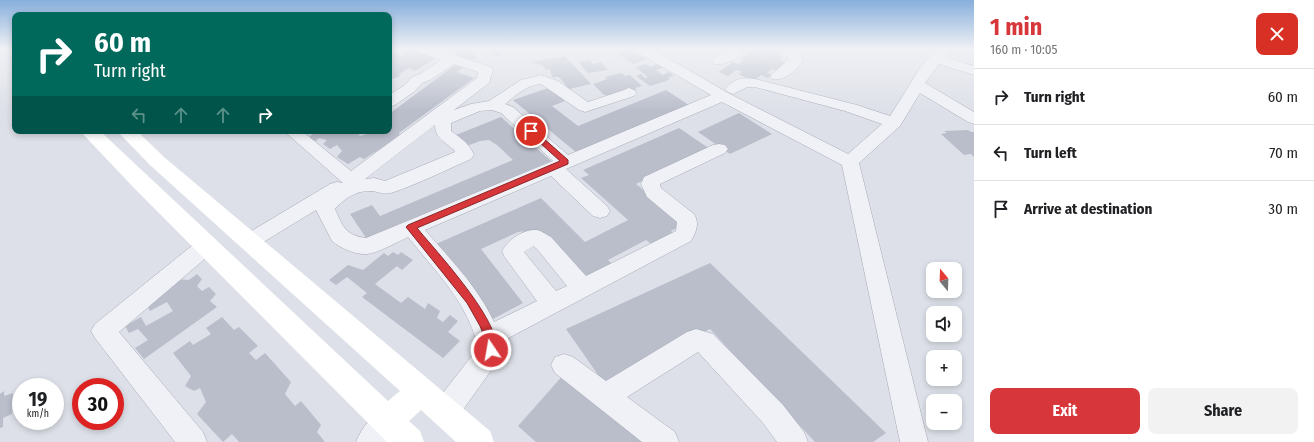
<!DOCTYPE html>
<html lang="en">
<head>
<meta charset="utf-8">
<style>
	body { margin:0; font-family:"Fira Sans Condensed",sans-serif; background:#f2f2f2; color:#202124; height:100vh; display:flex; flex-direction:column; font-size:15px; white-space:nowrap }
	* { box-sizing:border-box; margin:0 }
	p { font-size:13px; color:#757577 }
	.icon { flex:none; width:22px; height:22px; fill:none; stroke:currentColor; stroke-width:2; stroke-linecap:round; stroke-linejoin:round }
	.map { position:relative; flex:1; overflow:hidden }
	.details { display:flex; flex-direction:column; background:#fff; width:340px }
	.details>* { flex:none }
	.banner { position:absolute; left:12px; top:12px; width:380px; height:122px; border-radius:8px; box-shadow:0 2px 6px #0003; background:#00695c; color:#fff; overflow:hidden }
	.needle { width:26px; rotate:341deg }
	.fabs { position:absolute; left:926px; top:262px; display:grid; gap:8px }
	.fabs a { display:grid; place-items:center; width:36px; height:36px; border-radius:8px; background:#fff; box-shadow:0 2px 6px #0003; font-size:20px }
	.speed { position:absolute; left:12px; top:378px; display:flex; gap:8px; font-size:20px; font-weight:700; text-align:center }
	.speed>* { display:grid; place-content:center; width:52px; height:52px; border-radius:50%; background:#fff; box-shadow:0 2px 6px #0003; line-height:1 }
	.speed small { font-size:10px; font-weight:400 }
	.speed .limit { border:6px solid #d22; background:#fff; color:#111 }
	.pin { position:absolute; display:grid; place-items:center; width:34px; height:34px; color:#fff; margin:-17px; border:2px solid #fff; border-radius:50%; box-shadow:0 1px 4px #0007 }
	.me { position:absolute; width:44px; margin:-22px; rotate:348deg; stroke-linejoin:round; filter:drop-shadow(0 0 3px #0008) }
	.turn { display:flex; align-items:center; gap:14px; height:84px; padding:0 16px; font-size:18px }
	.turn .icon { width:52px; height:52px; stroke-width:2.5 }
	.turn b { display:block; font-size:28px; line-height:34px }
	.lanes { display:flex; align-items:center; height:38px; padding:0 16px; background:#0003; justify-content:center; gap:20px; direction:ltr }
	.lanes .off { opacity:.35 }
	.round { display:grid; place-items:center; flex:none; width:42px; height:42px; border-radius:8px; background:#f2f2f2 }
	.summary { display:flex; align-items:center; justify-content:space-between; height:68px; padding:0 16px }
	h1 { font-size:24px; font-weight:700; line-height:30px; color:#d7373a }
	.action { display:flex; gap:8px; margin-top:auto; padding:8px 16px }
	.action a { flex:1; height:46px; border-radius:8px; background:#d7373a; color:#fff; font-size:16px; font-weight:700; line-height:46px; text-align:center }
	.action a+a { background:#f2f2f2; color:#202124 }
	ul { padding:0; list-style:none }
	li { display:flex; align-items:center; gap:12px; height:56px; padding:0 16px; border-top:1px solid #e0e0e0 }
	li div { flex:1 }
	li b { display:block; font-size:15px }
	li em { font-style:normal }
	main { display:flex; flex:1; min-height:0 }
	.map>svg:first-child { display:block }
</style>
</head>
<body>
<main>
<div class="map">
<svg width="974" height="442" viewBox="0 0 974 442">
	<rect width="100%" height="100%" fill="#dde0e8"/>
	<g fill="#babecb">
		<polygon points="411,49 418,49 436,58 415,71 409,68 399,74 400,76 392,79 389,79 389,52 392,50 402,56 407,54 404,53"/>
		<polygon points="461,49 469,49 477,58 467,60 465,58 460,59 455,53 460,52 459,50"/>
		<polygon points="486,49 513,49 513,50 501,52 503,55 495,56 492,51 487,52"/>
		<polygon points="630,49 646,59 634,64 618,54"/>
		<polygon points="735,49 780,49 777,51 781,53 778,55 783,58 780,60 787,63 777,71 772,69 767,73 772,75 768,78 761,75 753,81 738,74 742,72 736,70 728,76 719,72 733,62 738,64 744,61 740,59 747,54"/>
		<polygon points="565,56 591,84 569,89 559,77 552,77 550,69 546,70 542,65 531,62"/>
		<polygon points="590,60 593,64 601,62 608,70 588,73 578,62"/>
		<polygon points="646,64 650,67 657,64 663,68 656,70 663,75 669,72 674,76 668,77 670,79 666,81 650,86 636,76 641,74 645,78 648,77 635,67"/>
		<polygon points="455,65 463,68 457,72 474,78 399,133 400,136 364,159 360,157 348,164 337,157 342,151 337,145 330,149 323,144 327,140 319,138 316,141 308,138 314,133 310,131 356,131 360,136 370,133 375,134 379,131 389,131 389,114"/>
		<polygon points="622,73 625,76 630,75 642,86 635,88 637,90 608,97 606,95 604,95 593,84 607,79 605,77"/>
		<polygon points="548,88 565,101 552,106 578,126 666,90 689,105 577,153 513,100"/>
		<polygon points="739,113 772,134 730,154 698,132"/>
		<polygon points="501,117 551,161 368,241 350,214 372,205 380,216 513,160 497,145 489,140 480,141 467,146 456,135"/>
		<polygon points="679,128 710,149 636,184 685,224 671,231 675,235 654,246 646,240 608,260 615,267 591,280 585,274 580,279 537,230 518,232 481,249 523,303 491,320 436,244 541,198 585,242 628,220 581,178 589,175 583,170"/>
		<polygon points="968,130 971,132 974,132 974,157 971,154 964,155 941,134 947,133 944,131"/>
		<polygon points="393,252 398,255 401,252 413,260 402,270 397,266 375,284 401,303 408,297 425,309 428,303 440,311 437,318 443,322 450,315 458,321 448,332 460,341 443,358 362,297 367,293 347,277 336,285 329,280 348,265 363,270 384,253 388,256"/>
		<polygon points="710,263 886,433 873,442 815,442 710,329 603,382 566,329"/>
		<polygon points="197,274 202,279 197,286 202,291 209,287 216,294 210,301 217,307 144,359 135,348 148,340 138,329 129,333 125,326 141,317 146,326 173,311 167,302 150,311 148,307 176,279 189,280"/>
		<polygon points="222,317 234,330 239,327 258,346 249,353 256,360 265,353 291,382 285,394 295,406 301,401 321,425 317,432 325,442 239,442 232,434 223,442 197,414 206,402 200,388 194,391 185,386 191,376 173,353 190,341 193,345 211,334 206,328"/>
		<polygon points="565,373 654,442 536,442 518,426"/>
		<polygon points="4,391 4,396 13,393 12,414 3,418 3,427 0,428 0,394"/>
	</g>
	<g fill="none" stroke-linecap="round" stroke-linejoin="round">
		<defs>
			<g id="street">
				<path d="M416,49H437L491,67L493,70L489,83L454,110L471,104L489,101L521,80L541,75L558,81L588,102L624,90L629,88L634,90L637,93L634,96L585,112L579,110L541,84C527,85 516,95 505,104L513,107L568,155L711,95L637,52L635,49H652L728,93L848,154L882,124L845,111L755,87H747L733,94L728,92L725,89C733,79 744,77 755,79L857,105L890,116L920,68L937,49H952L945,57L974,66V75L939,64L925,83L974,112V124L968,122L920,93L900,126L859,163L928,442H900L842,165L722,102L566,169L607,206L610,211L607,216L600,218L593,216L551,176L425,230C450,259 478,287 494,322L537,301L504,256L502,251C509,239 523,229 537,230C542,231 547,235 551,237L586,276L676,231L677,222L647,197L641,184L644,177L713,145L719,144L725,145L728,149L725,153L660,184L661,188L694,214C700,224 696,232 691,241L501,342L503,350L500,358L455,421L445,425L435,421L432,412L435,403L478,348C469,304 435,271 408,237C397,242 378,253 367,254C356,255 340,248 332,241L316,210L257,246L250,249L243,246L240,241L243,236L330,184L337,182L343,183L284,131H302L351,171L477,78L478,72L454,64L430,80L422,83L415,91L395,105L389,107V95L405,85L412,77L420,74L441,60L418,52ZM492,110L501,113L553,161L366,238C345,235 343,227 335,209C342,200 357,190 370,191C380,191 381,196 394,192C420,183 446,170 471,159L474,155C469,143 462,139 451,131V123L480,111ZM435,125C435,138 445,142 454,150L455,152L385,181L374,178L365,179ZM533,246L537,249L567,286L556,291L524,252Z"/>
				<path d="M730,49H743L744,51C739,59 723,66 714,64L712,61L714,58Z"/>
				<path d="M778,49H797L803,61C797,70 783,82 772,79L770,76L788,60L786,55L780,52Z"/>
				<polygon points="206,238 213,240 216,246 213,252 119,332 203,432 207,442 175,442 95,338 91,331 95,324 199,240"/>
				<polygon points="696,329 713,334 783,405 804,432 808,442 777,442 763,423 698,352 627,397 675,432 679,442 642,442 555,373 551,365 555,357 564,354 573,357 606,381 687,332"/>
				<path d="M387,408L397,412L401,421L397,430L388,442H356C362,427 372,414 387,408Z"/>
			</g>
		</defs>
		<use href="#street" stroke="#a6aab5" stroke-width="1"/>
		<use href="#street" fill="#f0f1f6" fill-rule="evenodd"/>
		<polygon fill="#fff" fill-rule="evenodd" points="80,131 100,131 388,401 400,391 150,165 117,131 137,131 164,157 490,431 494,442 456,442 421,410 409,421 420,431 424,442 387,442 134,188"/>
	</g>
	<linearGradient id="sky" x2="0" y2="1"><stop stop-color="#87afdc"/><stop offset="0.44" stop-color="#f0f1f5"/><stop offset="1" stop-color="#f0f1f5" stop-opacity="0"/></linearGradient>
	<rect width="974" height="111" fill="url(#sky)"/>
	<path fill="#d7373a" stroke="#8c2426" d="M528,129H533L568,160V164L417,228C434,249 507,327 495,353L491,355L487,353L484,336L480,326L467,303L406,227L408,225L560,161L528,132Z"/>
</svg>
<div class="fabs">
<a><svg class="needle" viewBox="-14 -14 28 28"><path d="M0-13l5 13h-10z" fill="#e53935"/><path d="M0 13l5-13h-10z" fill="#757577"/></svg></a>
<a><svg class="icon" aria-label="sound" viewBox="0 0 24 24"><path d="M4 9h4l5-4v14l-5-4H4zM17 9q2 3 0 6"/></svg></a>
<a>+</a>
<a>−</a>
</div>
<div class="speed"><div>19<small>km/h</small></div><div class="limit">30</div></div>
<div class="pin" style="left:531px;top:131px;background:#d93025"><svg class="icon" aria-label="arrive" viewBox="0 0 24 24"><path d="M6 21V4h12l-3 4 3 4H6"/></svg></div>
<svg class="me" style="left:491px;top:350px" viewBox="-20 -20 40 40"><circle r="17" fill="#d7373a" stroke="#fff" stroke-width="3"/><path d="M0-11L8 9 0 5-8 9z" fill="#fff"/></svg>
<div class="banner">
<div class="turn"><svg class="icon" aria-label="right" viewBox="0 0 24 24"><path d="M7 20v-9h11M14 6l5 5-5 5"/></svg><div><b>60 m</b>Turn right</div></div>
<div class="lanes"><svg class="icon off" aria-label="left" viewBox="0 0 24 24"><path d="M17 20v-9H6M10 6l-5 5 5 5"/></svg><svg class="icon off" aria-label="ahead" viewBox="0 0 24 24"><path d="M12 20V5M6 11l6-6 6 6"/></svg><svg class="icon off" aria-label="ahead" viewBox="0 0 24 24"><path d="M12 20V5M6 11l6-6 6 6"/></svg><svg class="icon" aria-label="right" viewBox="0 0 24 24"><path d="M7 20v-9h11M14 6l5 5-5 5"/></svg></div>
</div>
</div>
<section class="details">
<div class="summary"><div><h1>1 min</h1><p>160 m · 10:05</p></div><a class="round" style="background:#d93025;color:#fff"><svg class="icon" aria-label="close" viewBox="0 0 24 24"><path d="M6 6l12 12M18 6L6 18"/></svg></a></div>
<ul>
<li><svg class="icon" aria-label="right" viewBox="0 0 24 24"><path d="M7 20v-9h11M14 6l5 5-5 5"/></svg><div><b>Turn right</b></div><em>60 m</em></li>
<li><svg class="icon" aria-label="left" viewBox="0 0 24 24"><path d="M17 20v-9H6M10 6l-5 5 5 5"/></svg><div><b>Turn left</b></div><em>70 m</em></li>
<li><svg class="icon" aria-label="arrive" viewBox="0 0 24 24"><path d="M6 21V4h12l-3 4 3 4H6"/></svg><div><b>Arrive at destination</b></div><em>30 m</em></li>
</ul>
<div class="action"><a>Exit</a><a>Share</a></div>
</section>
</main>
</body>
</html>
